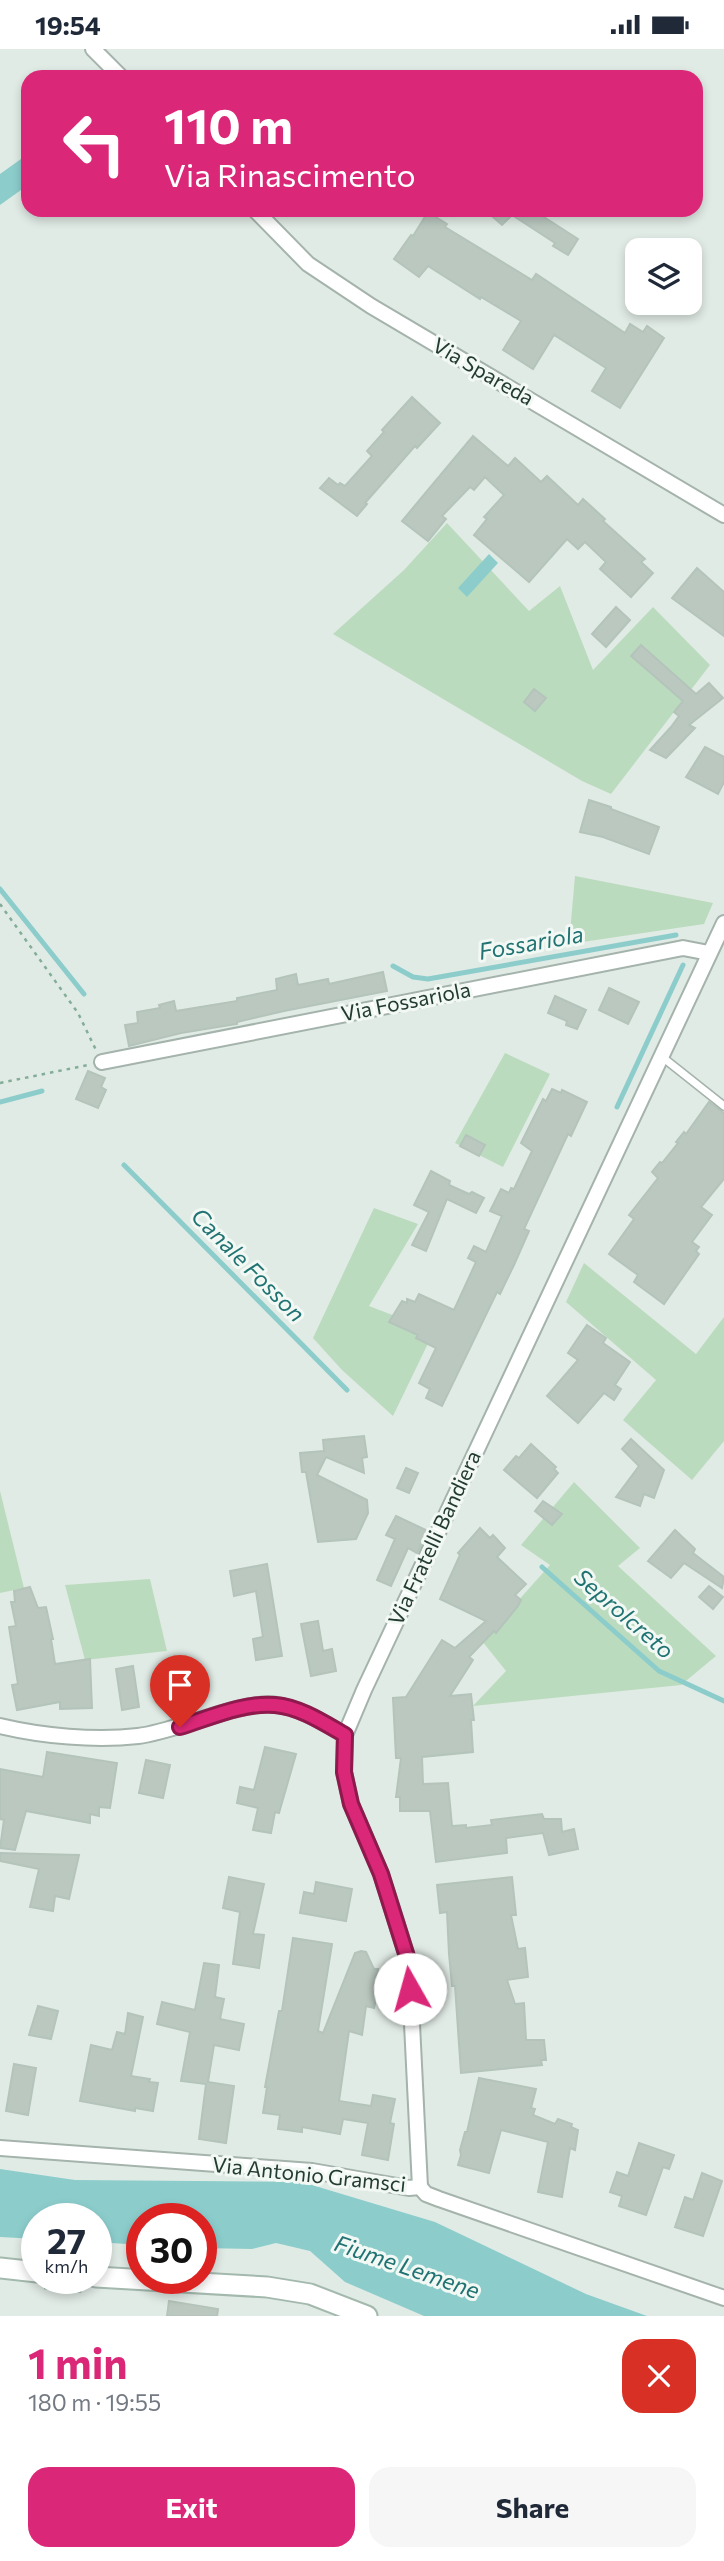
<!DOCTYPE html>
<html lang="en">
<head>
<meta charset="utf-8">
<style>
	body { margin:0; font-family:Commissioner,sans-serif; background:#f6f6f7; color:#1f2937; height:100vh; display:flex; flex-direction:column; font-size:26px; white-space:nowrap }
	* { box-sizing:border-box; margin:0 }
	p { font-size:23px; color:#747a83 }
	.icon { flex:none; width:38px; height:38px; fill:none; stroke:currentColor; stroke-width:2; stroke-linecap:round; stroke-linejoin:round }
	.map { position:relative; height:2267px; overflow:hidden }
	.drawer { display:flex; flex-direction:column; background:#fff; flex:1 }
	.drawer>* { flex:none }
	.banner { position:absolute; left:21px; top:21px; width:682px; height:147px; border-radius:21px; box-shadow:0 4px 10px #0003; background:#db2777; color:#fff; overflow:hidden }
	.tools { position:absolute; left:625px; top:189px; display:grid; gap:14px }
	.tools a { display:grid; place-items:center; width:77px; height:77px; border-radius:14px; background:#fff; box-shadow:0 4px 10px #0003; font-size:35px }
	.speed { position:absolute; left:21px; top:2154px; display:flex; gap:14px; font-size:35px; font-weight:700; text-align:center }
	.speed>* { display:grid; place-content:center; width:91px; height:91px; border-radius:50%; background:#fff; box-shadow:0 4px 10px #0003; line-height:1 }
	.speed small { font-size:18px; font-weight:400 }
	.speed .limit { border:10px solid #d22; background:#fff; color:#111 }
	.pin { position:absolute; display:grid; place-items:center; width:60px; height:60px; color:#fff; margin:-72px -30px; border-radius:50% 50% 50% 0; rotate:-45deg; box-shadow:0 0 7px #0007 }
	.pin .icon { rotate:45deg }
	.me { position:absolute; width:77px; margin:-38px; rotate:353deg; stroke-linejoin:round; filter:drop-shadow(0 0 5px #0008) }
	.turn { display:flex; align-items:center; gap:24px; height:147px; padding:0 28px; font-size:32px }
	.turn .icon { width:91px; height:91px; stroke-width:2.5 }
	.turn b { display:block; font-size:49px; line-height:60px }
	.round { display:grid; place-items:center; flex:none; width:74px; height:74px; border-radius:21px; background:#f6f6f7 }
	.headline { display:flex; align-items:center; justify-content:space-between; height:119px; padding:0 28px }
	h1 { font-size:42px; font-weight:700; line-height:52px; color:#db2777 }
	.primary-button { display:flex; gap:14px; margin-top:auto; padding:14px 28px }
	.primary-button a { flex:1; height:80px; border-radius:21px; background:#db2777; color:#fff; font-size:28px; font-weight:700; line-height:80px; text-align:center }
	.primary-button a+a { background:#f6f6f7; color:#1f2937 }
	.status { display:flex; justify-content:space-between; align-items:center; height:49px; padding:0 35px; background:#fff; direction:ltr }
	.status svg { height:19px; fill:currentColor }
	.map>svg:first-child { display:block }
</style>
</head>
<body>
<div class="status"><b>19:54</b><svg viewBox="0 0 49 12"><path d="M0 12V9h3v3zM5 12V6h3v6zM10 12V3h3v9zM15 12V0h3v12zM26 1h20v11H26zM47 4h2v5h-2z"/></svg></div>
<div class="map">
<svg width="724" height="2267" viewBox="0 0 724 2267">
	<rect width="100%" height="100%" fill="#e1ebe5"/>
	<g fill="#bbdbbe">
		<polygon points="447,474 529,562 560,537 593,621 653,558 710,616 611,745 582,732 333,585 404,521"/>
		<polygon points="575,827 713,854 704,875 569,895"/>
		<polygon points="505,1004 550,1025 503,1118 455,1094"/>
		<polygon points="374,1159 418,1175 369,1257 434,1282 393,1367 342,1321 313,1289"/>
		<polygon points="584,1214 696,1305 724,1268 724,1392 692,1431 623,1371 656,1331 566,1253"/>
		<polygon points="574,1433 640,1499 618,1517 716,1607 681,1636 473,1657 506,1622 482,1592 550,1516 521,1496"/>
		<polygon points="0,1442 24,1539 0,1544"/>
		<polygon points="150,1530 167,1602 85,1611 65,1536"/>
	</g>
	<g fill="#8ccdcc">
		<polygon points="28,105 28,136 0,156 0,125"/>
		<polygon points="489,505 498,514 467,548 458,539"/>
		<polygon points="0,2120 75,2131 302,2133 435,2173 586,2245 647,2267 424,2267 345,2233 310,2202 276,2194 252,2200 201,2199 201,2170 142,2170 142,2196 96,2193 96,2170 37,2170 37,2190 0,2188"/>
	</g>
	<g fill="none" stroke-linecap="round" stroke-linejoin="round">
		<g stroke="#8ccdcc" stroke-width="5">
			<polyline points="0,840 84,945"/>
			<polyline points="393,917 413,928 428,930 676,886"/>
			<polyline points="0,1053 42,1042"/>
			<polyline points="617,1058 683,916"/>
			<polyline points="124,1116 347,1341"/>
			<polyline points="542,1518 659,1622 724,1652"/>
		</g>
	</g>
	<g fill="#bac8c0" stroke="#b4c4bb" stroke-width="2">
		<polygon points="485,161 533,161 578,190 568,206 553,197 555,194 512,166 502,176"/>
		<polygon points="428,163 447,175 445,178 532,231 536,225 625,284 630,275 643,283 647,277 664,289 620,359 592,342 606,319 554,286 533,320 503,301 521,272 481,248 480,250 428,217 419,228 394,210 411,186 413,187"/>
		<polygon points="412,348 440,374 417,399 415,397 365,454 367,455 357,467 320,439 329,429 338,436 340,434 345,437 372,407 367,402 384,383 382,381"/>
		<polygon points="473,387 508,417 515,409 541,433 547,427 578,456 583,450 605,470 603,472 645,510 641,513 653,524 631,548 600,520 606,513 585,493 578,500 567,490 529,533 474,486 487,470 484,468 504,446 485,428 474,441 470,438 442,467 446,470 428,492 402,472"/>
		<polygon points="697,519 724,543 724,587 672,549"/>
		<polygon points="616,558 630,571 606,598 592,585"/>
		<polygon points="641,596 696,645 709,634 723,649 689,676 695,679 666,709 650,701 671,678 679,667 674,663 683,652 631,607"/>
		<polygon points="534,640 546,649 535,662 524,653"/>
		<polygon points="705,698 724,708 724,733 718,745 686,728"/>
		<polygon points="589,751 611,758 611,760 659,778 649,805 603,788 580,783"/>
		<polygon points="383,923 387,942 284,962 237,973 237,975 181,984 129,997 125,976 138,974 137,963 160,959 159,956 174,952 176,962 237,952 237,949 277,941 276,930 296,925 298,936 328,930 329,935"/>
		<polygon points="609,939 639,953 628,975 599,961"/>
		<polygon points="555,947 586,961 577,980 566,976 567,972 548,964"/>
		<polygon points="88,1022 105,1029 101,1038 106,1041 98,1059 76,1050"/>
		<polygon points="552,1040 561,1044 562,1041 587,1053 571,1087 568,1085 524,1180 529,1182 514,1216 500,1245 497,1243 442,1357 426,1349 430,1340 419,1334 436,1299 416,1289 418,1286 389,1273 402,1252 407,1254 407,1250 415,1253 419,1245 454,1261 476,1213 468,1209 474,1197 486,1203 502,1167 490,1162 501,1140 509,1144 511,1139 514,1140 532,1102 521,1094 543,1050 546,1052"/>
		<polygon points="709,1053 724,1064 724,1130 701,1158 712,1166 692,1193 699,1198 696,1202 699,1205 664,1255 634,1233 638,1226 609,1205 634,1170 629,1166 658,1129 652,1123 660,1113 662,1114 678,1094 676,1093 684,1083 686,1085"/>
		<polygon points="466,1086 485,1096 479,1107 460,1097"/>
		<polygon points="431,1122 450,1132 449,1136 469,1145 472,1143 484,1149 476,1164 447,1150 426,1202 412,1196 429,1163 414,1156"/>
		<polygon points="587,1276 606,1289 603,1294 630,1313 615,1336 621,1340 614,1351 604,1344 578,1374 547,1347 578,1311 568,1304"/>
		<polygon points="364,1387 367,1408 362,1409 364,1424 326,1408 317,1426 367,1451 368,1464 356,1490 318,1493 306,1423 302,1423 300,1404 324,1402 323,1391"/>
		<polygon points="631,1390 664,1421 654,1449 644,1445 640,1457 616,1448 639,1417 622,1400"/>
		<polygon points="531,1395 556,1418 554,1420 558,1424 537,1449 504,1421 516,1407 519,1409"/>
		<polygon points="406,1419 418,1424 409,1444 397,1439"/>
		<polygon points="543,1452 562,1465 552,1476 535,1462"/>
		<polygon points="396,1467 428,1482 417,1504 408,1499 391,1537 377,1531 395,1490 386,1486"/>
		<polygon points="480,1479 490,1489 493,1486 505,1499 497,1508 526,1535 515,1546 521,1551 518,1557 496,1584 494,1582 469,1608 473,1611 450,1647 471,1645 474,1671 471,1671 473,1703 422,1708 423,1735 448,1734 452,1777 466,1776 466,1779 492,1776 491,1771 542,1765 544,1770 561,1770 562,1783 574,1780 578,1800 549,1806 543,1784 506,1789 507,1804 436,1813 430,1762 400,1762 400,1748 396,1748 401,1709 396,1709 393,1649 406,1648 442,1591 455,1599 486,1572 440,1550 460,1506 458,1504"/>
		<polygon points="675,1481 695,1500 693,1504 724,1528 722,1539 684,1514 671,1529 648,1512"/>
		<polygon points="267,1515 282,1607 256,1611 253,1590 263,1588 256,1542 234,1547 230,1522"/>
		<polygon points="709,1537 723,1548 713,1560 699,1548"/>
		<polygon points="30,1538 38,1559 46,1558 53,1590 51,1590 55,1615 90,1610 92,1659 60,1660 60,1653 17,1661 12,1636 18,1635 9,1578 16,1577 11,1553 15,1553 14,1542"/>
		<polygon points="318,1572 323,1602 332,1600 336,1622 311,1627 301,1575"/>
		<polygon points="133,1617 139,1658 122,1661 116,1620"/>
		<polygon points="265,1698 296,1705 279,1764 275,1763 271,1784 253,1781 258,1759 237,1754 240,1738 254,1741"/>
		<polygon points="47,1703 117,1714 110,1759 99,1758 99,1767 90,1765 90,1774 26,1762 15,1801 0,1799 4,1771 0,1770 0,1720 43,1728"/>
		<polygon points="146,1711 170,1716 163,1749 139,1744"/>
		<polygon points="0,1804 79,1806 69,1850 55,1847 53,1862 30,1858 39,1820 0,1812"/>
		<polygon points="229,1828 264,1835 253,1885 264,1886 259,1919 233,1915 240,1863 223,1859"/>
		<polygon points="512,1828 516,1866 511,1866 518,1900 525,1899 528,1928 507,1931 515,1955 524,1954 526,1991 544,1991 546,2011 541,2011 542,2016 461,2024 455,1937 452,1937 449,1905 447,1863 440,1864 437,1836"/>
		<polygon points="316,1833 352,1840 346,1872 300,1864 304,1843 314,1845"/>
		<polygon points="293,1889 332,1895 318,1982 323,1984 355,1904 361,1902 366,1903 374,1920 378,1920 377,1932 380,1932 374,1959 366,1957 362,1986 349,1982 339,2052 371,2057 373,2046 395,2050 390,2074 394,2075 388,2111 362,2106 368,2074 343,2070 340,2085 302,2078 302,2083 278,2080 280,2066 263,2064 267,2038 265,2038 279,1962 282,1962"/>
		<polygon points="204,1914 219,1916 215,1948 224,1950 220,1970 244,1975 239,2001 214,1996 208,2033 234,2037 226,2094 199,2090 206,2035 181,2032 190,1983 157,1975 162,1953 195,1961"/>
		<polygon points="38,1957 58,1962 51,1990 29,1986"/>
		<polygon points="128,1964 143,1968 131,2027 150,2030 149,2033 158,2034 153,2062 135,2059 135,2062 80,2052 91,1996 112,2001 117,1983 125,1985"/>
		<polygon points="14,2015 36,2019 28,2066 6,2062"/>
		<polygon points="479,2029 536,2040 531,2059 535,2060 533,2066 555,2075 558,2070 572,2075 571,2078 578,2081 575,2101 570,2099 562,2148 538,2143 548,2093 501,2081 489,2124 458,2116 461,2106 460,2101 465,2083 467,2083"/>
		<polygon points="639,2094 674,2106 669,2120 663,2118 646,2166 619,2157 622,2147 610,2143 617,2123 628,2127"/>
		<polygon points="702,2124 722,2132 703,2187 675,2178 685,2148 693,2151"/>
		<polygon points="169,2252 218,2260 217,2267 167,2267"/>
	</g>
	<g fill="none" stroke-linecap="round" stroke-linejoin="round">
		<defs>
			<polyline id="lane" points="661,1007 724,1057"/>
			<g id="street">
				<polyline points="93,0 121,28"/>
				<polyline points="255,161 308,215 371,257 724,466"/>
				<polyline points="102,1013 683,899 709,904"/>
				<path d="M0,1677C42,1687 95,1692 138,1687C176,1683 243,1650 278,1656C302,1660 324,1674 345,1686"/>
				<polyline points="0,2099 312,2122 409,2139 420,2138"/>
				<polyline points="420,2138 409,1914 381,1825 351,1755 344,1723 345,1686 364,1641 724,874"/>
				<polyline points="420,2138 426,2145 439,2150 724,2249"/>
			</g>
			<g id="secondary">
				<polyline points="0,2219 37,2223"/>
				<polyline points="96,2228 267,2238 310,2245 367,2267"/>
			</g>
		</defs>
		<use href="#lane" stroke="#a4b3ab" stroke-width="10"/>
		<use href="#street" stroke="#a4b3ab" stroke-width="18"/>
		<use href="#secondary" stroke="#a3b9ae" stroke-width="23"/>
		<g stroke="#84ad99" stroke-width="2.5" stroke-dasharray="3.5 5" stroke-linecap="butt">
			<polyline points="0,855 78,964 96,1001"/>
			<polyline points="0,1034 88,1016"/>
			<polyline points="44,2239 86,2243"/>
		</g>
		<use href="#lane" stroke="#fff" stroke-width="7"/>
		<use href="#street" stroke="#fff" stroke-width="14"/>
		<use href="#secondary" stroke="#fff" stroke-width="19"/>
	</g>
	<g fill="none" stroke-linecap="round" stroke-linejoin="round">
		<defs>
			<path id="route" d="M180,1678C209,1669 245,1653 275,1656C300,1658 324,1674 345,1686L344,1723L351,1755L381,1825L409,1914L410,1940"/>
		</defs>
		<use href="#route" stroke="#8e194d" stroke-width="18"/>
		<use href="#route" stroke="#db2777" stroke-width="12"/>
	</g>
	<g text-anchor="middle" stroke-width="6" stroke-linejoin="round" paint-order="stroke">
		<g font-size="21" fill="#233b30" stroke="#f2f8f4">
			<text transform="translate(483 323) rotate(30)" y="7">Via Spareda</text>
			<text transform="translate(406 953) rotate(-11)" y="7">Via Fossariola</text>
			<text transform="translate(435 1489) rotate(-65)" y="7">Via Fratelli Bandiera</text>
			<text transform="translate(309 2126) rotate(6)" y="7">Via Antonio Gramsci</text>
		</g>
		<g font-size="23" font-style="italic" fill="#207372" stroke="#f2f8f4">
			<text transform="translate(531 894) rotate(-10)" y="8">Fossariola</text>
			<text transform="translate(248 1216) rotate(45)" y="8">Canale Fosson</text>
			<text transform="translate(624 1565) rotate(41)" y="8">Seprolcreto</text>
			<text transform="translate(407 2218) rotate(19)" y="8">Fiume Lemene</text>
		</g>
	</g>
</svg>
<div class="tools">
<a><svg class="icon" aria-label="layers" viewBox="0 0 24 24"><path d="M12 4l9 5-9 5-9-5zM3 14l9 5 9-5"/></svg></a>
</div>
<div class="speed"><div>27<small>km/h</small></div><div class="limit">30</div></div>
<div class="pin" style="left:180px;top:1678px;background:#d93025"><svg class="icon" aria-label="arrive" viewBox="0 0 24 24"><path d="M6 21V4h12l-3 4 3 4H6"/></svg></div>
<svg class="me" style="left:410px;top:1940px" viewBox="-20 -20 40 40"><circle r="19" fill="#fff"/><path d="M0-13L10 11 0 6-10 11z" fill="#db2777"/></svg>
<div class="banner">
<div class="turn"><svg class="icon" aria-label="left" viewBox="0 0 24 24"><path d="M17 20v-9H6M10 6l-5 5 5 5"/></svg><div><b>110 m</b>Via Rinascimento</div></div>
</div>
</div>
<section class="drawer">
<div class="headline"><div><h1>1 min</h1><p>180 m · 19:55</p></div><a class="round" style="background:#d93025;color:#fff"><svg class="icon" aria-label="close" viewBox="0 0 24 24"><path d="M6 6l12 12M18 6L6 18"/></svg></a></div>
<div class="primary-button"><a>Exit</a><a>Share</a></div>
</section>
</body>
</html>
